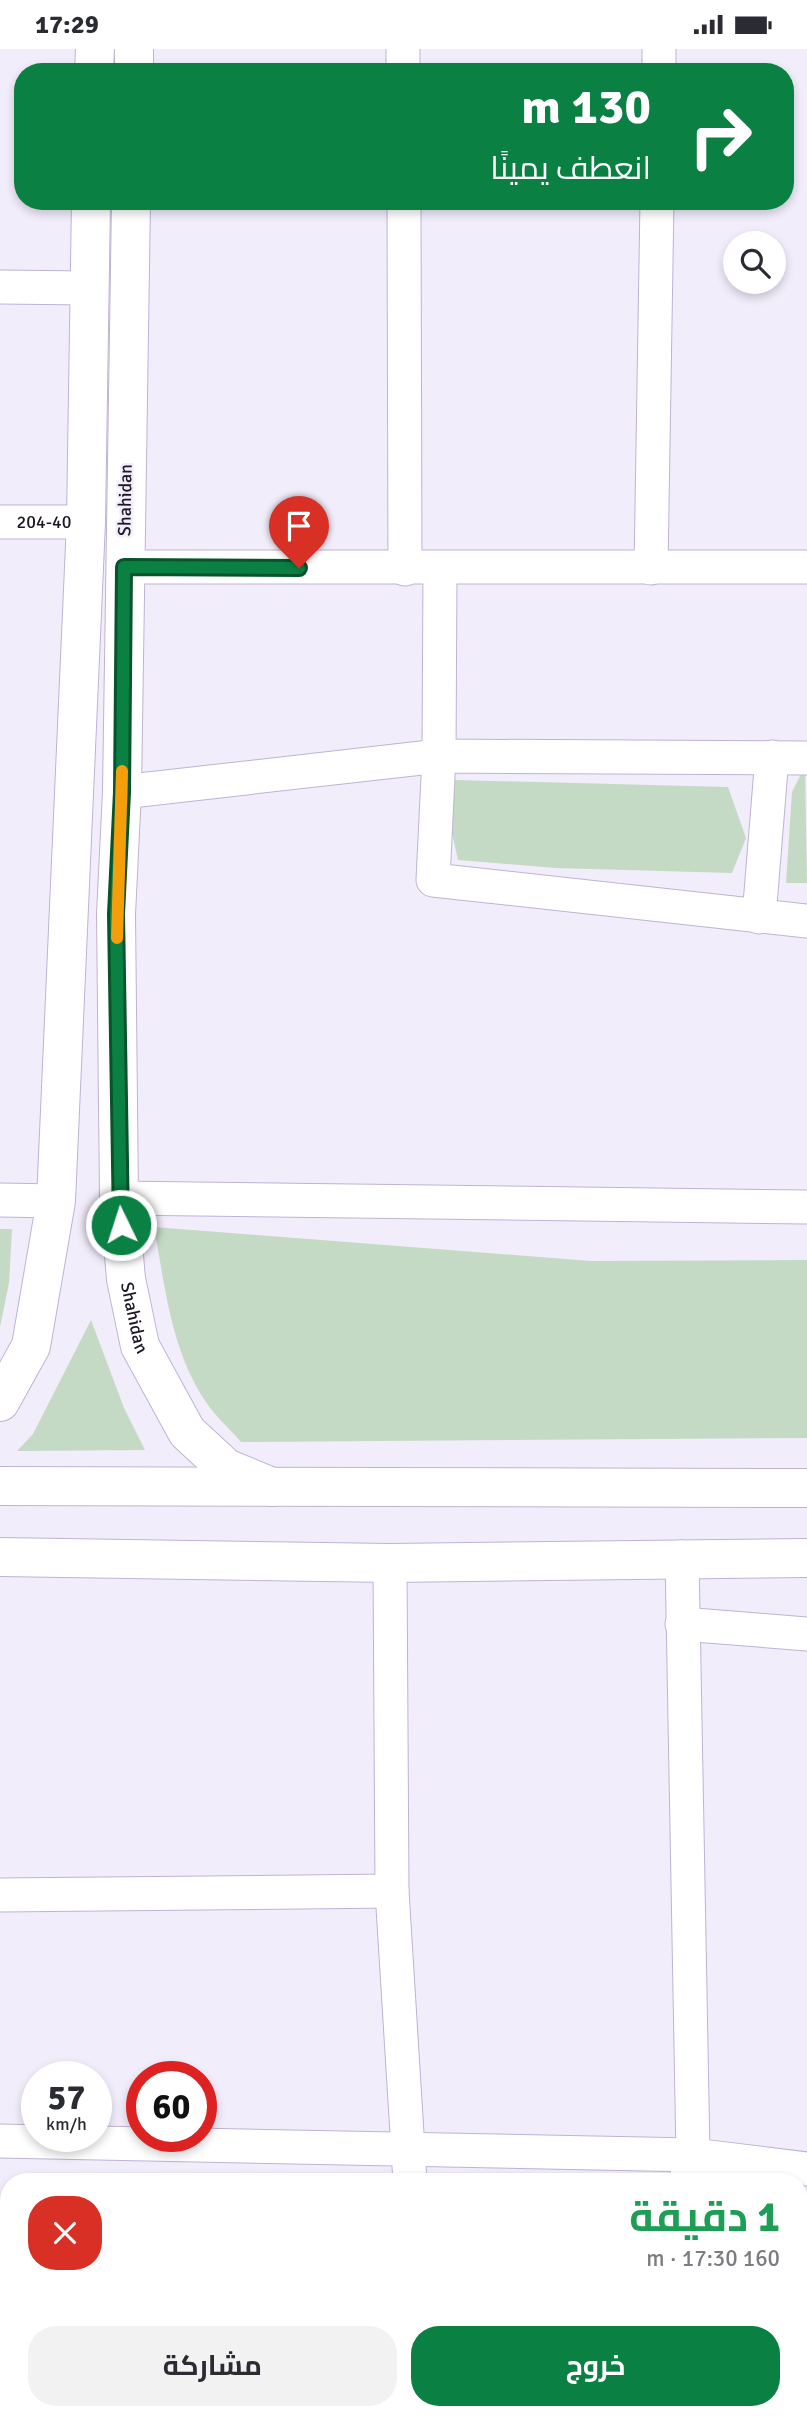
<!DOCTYPE html>
<html lang="ar">
<head>
<meta charset="utf-8">
<style>
	body { margin:0; font-family:Signika,Cairo,sans-serif; background:#f2f2f3; color:#2b2b33; direction:rtl; height:100vh; display:flex; flex-direction:column; font-size:26px; white-space:nowrap }
	* { box-sizing:border-box; margin:0 }
	p { font-size:23px; color:#7c7c81 }
	.icon { flex:none; width:38px; height:38px; fill:none; stroke:currentColor; stroke-width:2; stroke-linecap:round; stroke-linejoin:round }
	.map { position:relative; flex:1; overflow:hidden; direction:ltr }
	.sheet { position:absolute; left:0px; top:2124px; width:808px; height:247px; display:flex; flex-direction:column; background:#fff; border-radius:28px 28px 0 0; box-shadow:0 4px 10px #0003; direction:rtl }
	.sheet>* { flex:none }
	.guide { position:absolute; left:14px; top:14px; width:780px; height:147px; border-radius:28px; box-shadow:0 4px 10px #0003; direction:rtl; background:#0b8043; color:#fff; overflow:hidden }
	.controls { position:absolute; left:723px; top:182px; display:grid; gap:14px }
	.controls a { display:grid; place-items:center; width:63px; height:63px; border-radius:50%; background:#fff; box-shadow:0 4px 10px #0003; font-size:35px }
	.speed { position:absolute; left:21px; top:2012px; display:flex; gap:14px; font-size:35px; font-weight:700; text-align:center }
	.speed>* { display:grid; place-content:center; width:91px; height:91px; border-radius:50%; background:#fff; box-shadow:0 4px 10px #0003; line-height:1 }
	.speed small { font-size:18px; font-weight:400 }
	.speed .limit { border:10px solid #d22; background:#fff; color:#111 }
	.pin { position:absolute; display:grid; place-items:center; width:60px; height:60px; color:#fff; margin:-72px -30px; border-radius:50% 50% 50% 0; rotate:-45deg; box-shadow:0 0 7px #0007 }
	.pin .icon { rotate:45deg }
	.me { position:absolute; width:77px; margin:-38px; rotate:356deg; stroke-linejoin:round; filter:drop-shadow(0 0 5px #0008) }
	.turn { display:flex; align-items:center; gap:24px; height:147px; padding:0 28px; font-size:32px }
	.turn .icon { width:91px; height:91px; stroke-width:2.5 }
	.turn b { display:block; font-size:49px; line-height:60px }
	.round { display:grid; place-items:center; flex:none; width:74px; height:74px; border-radius:28px; background:#f2f2f3 }
	.head { display:flex; align-items:center; justify-content:space-between; height:119px; padding:0 28px }
	h1 { font-size:42px; font-weight:700; line-height:52px; color:#1e9e55 }
	.action { display:flex; gap:14px; margin-top:auto; padding:14px 28px }
	.action a { flex:1; height:80px; border-radius:28px; background:#0b8043; color:#fff; font-size:28px; font-weight:700; line-height:80px; text-align:center }
	.action a+a { background:#f2f2f3; color:#2b2b33 }
	.status { display:flex; justify-content:space-between; align-items:center; height:49px; padding:0 35px; background:#fff; direction:ltr }
	.status svg { height:19px; fill:currentColor }
	.map>svg:first-child { display:block }
</style>
</head>
<body>
<div class="status"><b>17:29</b><svg viewBox="0 0 49 12"><path d="M0 12V9h3v3zM5 12V6h3v6zM10 12V3h3v9zM15 12V0h3v12zM26 1h20v11H26zM47 4h2v5h-2z"/></svg></div>
<div class="map">
<svg width="807" height="2370" viewBox="0 0 807 2370">
	<rect width="100%" height="100%" fill="#f2edfb"/>
	<g fill="#c4dac4">
		<polygon points="805,717 807,834 786,834 792,743"/>
		<polygon points="455,731 728,738 746,789 732,824 555,819 458,811 451,779"/>
		<path d="M154,1178L591,1212L807,1211V1389L241,1393C230,1380 215,1367 206,1353C171,1302 165,1237 154,1178Z"/>
		<polygon points="0,1180 12,1180 9,1234 0,1278"/>
		<polygon points="91,1271 124,1359 145,1401 17,1402 33,1385"/>
	</g>
	<g fill="none" stroke-linecap="round" stroke-linejoin="round">
		<defs>
			<g id="street">
				<polyline points="403,0 403,23"/>
				<polyline points="659,23 659,0"/>
				<polyline points="404,152 405,520"/>
				<polyline points="0,238 88,239"/>
				<path id="s1" d="M0,473H86"/>
				<polyline points="124,518 807,518"/>
				<polyline points="651,519 657,152"/>
				<polyline points="440,520 439,707 433,831 807,872"/>
				<polyline points="122,743 439,707 807,709"/>
				<polyline points="759,868 772,708"/>
				<polyline points="119,1149 807,1158"/>
				<polyline points="0,1151 56,1152"/>
				<polyline points="682,1508 693,2106 685,2133"/>
				<polyline points="390,1514 392,1842 410,2133"/>
				<polyline points="682,1575 807,1585"/>
				<polyline points="0,1846 392,1842"/>
				<polyline points="0,2092 693,2106 807,2120"/>
				<polyline points="0,2339 9,2339"/>
				<polyline points="426,2362 427,2370"/>
				<polyline points="698,2362 700,2370"/>
			</g>
			<g id="primary">
				<polyline points="94,23 95,0"/>
				<polyline points="134,23 134,0"/>
				<path id="s2" d="M131,152L122,743L116,865L119,1149L126,1230L140,1297L187,1383L226,1419L272,1438"/>
				<polyline points="0,1353 31,1297 56,1152 86,473 91,152"/>
			</g>
			<g id="highway">
				<polyline points="0,1437 807,1439"/>
				<polyline points="0,1508 390,1514 807,1509"/>
			</g>
		</defs>
		<use href="#street" stroke="#bfb3d4" stroke-width="35"/>
		<use href="#primary" stroke="#bfb3d4" stroke-width="40"/>
		<use href="#highway" stroke="#bfb3d4" stroke-width="40"/>
		<use href="#street" stroke="#fff" stroke-width="33"/>
		<use href="#primary" stroke="#fff" stroke-width="38"/>
		<use href="#highway" stroke="#fff" stroke-width="38"/>
	</g>
	<g fill="none" stroke-linecap="round" stroke-linejoin="round">
		<defs>
			<polyline id="route" points="121,1176 116,865 122,743 124,518 299,519"/>
		</defs>
		<use href="#route" stroke="#07532c" stroke-width="18"/>
		<use href="#route" stroke="#0b8043" stroke-width="12"/>
		<polyline stroke="#f59e0b" stroke-width="12" points="117,889 122,722"/>
	</g>
	<g text-anchor="middle" stroke-width="5" stroke-linejoin="round" paint-order="stroke">
		<g font-size="18" fill="#1c1723" stroke="#f2edfb">
			<text transform="translate(125 451) rotate(-89)" y="6">Shahidan</text>
			<text dy="6" stroke="none"><textPath href="#s1" startOffset="44">204-40</textPath></text>
			<text dy="6" stroke="none"><textPath href="#s2" startOffset="1118">Shahidan</textPath></text>
		</g>
	</g>
</svg>
<div class="controls">
<a><svg class="icon" aria-label="search" viewBox="0 0 24 24"><circle cx="10" cy="10" r="6"/><path d="M15 15l6 6"/></svg></a>
</div>
<div class="speed"><div>57<small>km/h</small></div><div class="limit">60</div></div>
<div class="pin" style="left:299px;top:519px;background:#d93025"><svg class="icon" aria-label="arrive" viewBox="0 0 24 24"><path d="M6 21V4h12l-3 4 3 4H6"/></svg></div>
<svg class="me" style="left:121px;top:1176px" viewBox="-20 -20 40 40"><circle r="17" fill="#0b8043" stroke="#fff" stroke-width="3"/><path d="M0-11L8 9 0 5-8 9z" fill="#fff"/></svg>
<div class="guide">
<div class="turn"><svg class="icon" aria-label="right" viewBox="0 0 24 24"><path d="M7 20v-9h11M14 6l5 5-5 5"/></svg><div><b>130 m</b>انعطف يمينًا</div></div>
</div>
<section class="sheet">
<div class="head"><div><h1>1 دقيقة</h1><p>160 m · 17:30</p></div><a class="round" style="background:#d93025;color:#fff"><svg class="icon" aria-label="close" viewBox="0 0 24 24"><path d="M6 6l12 12M18 6L6 18"/></svg></a></div>
<div class="action"><a>خروج</a><a>مشاركة</a></div>
</section>
</div>
</body>
</html>
